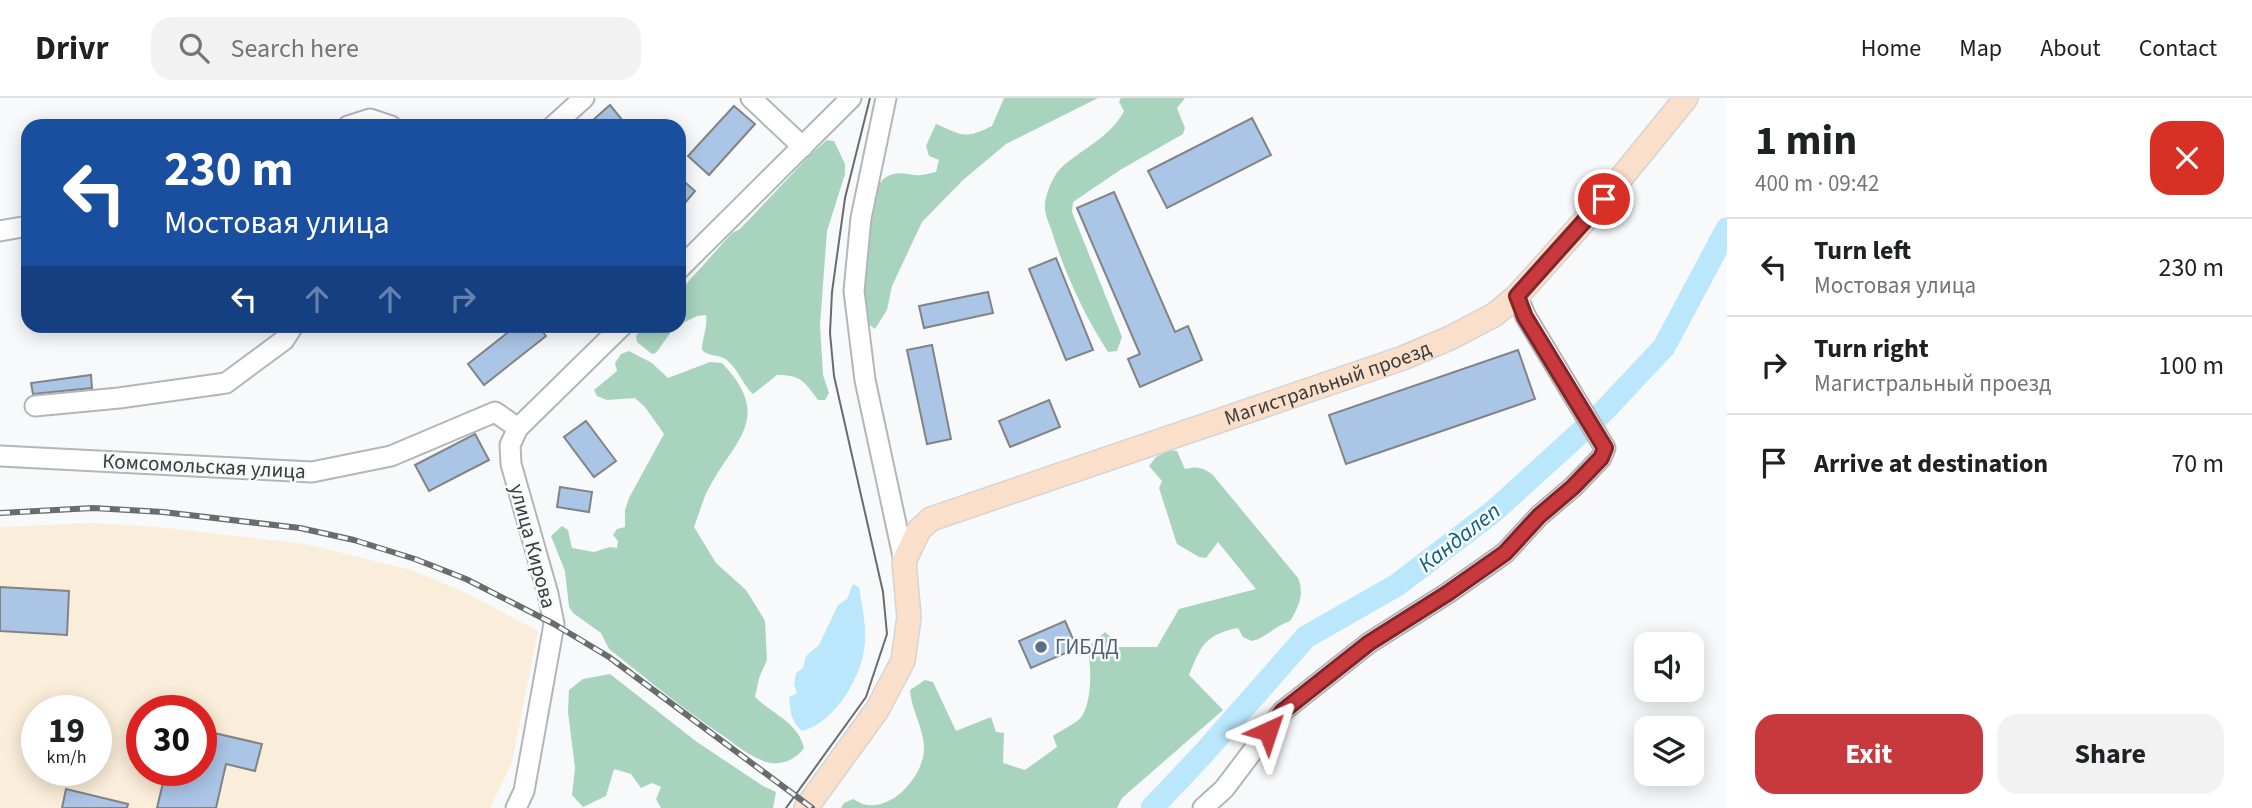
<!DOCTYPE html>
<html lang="en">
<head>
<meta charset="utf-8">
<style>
	body { margin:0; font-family:"Source Sans 3",sans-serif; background:#f2f2f2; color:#202124; height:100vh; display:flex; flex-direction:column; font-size:26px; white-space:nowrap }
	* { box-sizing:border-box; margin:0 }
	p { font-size:23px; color:#757577 }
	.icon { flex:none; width:38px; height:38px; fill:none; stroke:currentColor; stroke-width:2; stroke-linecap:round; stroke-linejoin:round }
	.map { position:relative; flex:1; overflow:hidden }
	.side { display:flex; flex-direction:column; background:#fff; width:525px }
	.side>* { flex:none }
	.hud { position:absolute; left:21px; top:21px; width:665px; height:214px; border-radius:21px; box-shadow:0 4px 18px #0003; background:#1a4fa0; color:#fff; overflow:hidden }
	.fabs { position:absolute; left:1634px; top:534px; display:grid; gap:14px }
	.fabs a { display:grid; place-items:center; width:70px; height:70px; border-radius:14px; background:#fff; box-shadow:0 4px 18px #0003; font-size:35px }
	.speed { position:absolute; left:21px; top:597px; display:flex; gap:14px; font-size:35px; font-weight:700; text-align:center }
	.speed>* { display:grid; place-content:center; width:91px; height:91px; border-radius:50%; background:#fff; box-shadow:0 4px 18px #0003; line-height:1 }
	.speed small { font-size:18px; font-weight:400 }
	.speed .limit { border:10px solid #d22; background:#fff; color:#111 }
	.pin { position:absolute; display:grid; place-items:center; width:60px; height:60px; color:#fff; margin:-30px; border:4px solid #fff; border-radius:50%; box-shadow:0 2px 7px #0007 }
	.me { position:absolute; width:77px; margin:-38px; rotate:42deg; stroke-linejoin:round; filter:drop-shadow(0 0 5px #0008) }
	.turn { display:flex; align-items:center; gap:24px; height:147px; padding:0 28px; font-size:32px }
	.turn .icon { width:91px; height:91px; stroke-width:2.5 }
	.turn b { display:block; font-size:49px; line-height:60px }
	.lanes { display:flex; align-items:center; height:66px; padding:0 28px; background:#0003; justify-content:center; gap:35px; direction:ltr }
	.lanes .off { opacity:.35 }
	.round { display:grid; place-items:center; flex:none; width:74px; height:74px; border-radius:21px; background:#f2f2f2 }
	.headline { display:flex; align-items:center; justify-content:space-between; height:119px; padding:0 28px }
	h1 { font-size:42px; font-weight:700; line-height:52px }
	.cta { display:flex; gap:14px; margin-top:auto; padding:14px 28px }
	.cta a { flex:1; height:80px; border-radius:21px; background:#c8393e; color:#fff; font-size:28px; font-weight:700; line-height:80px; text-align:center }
	.cta a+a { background:#f2f2f2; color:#202124 }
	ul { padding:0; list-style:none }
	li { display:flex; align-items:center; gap:21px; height:98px; padding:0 28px; border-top:2px solid #e0e0e0 }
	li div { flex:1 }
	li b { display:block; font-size:26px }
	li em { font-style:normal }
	header { display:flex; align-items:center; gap:42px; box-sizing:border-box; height:98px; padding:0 35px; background:#fff; border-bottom:2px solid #e0e0e0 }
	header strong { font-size:33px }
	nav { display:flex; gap:38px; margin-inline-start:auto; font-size:24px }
	.search { width:490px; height:63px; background:#f2f2f2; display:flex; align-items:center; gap:18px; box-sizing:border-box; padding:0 24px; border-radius:21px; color:#757577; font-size:26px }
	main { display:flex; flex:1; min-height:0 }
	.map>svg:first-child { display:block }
</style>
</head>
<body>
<header>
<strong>Drivr</strong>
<div class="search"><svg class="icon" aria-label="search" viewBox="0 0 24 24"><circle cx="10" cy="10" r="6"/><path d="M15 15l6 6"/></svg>Search here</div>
<nav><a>Home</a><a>Map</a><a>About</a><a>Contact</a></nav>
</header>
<main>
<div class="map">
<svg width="1727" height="710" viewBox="0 0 1727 710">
	<rect width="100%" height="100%" fill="#f7f9fb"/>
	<path fill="#faedd9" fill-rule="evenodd" d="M93,425L158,429L305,446L411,472L462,493L538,533L512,664L490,710H0V429ZM37,612H96V672H37ZM142,612H201V672H142Z"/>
	<g fill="#a8d4bf">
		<path d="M1004,0H1098L1006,46L963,82L922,124L892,188L887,212L875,231L866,224C863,196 860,91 888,78C898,73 906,76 915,77C922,78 930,75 936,74L939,62L929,58L926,48L936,26C962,37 964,42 992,28Z"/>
		<path d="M1121,0H1185L1177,10L1185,30L1183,36L1120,72L1073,104L1072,114L1122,239L1117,253L1108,254C1084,217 1064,173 1051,131C1049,125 1045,117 1045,110C1044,99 1053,78 1060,71C1081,51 1110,40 1124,13L1119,4Z"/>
		<path d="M827,42L834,43L845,66V76L827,133L820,227L823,277L829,295L825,302H818C804,283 801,277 777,277L753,296C743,287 739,273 728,263C720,256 709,259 702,252C702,240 708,229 706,217L697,218L679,227V194L732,135L740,131L811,56Z"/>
		<polygon points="643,228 678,228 673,231 656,255 652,256 637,244 636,238"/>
		<path d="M629,253L652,265L668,280L710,264L722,265C777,323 730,344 705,398C701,408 698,419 694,429L716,465L746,492L765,523L767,562L759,580L755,599C772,616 798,624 804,650C795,662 781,668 766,664C751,659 737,648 725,639C684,612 647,581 609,551L601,535L573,515L569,509L565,473L551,438L562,428L568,432L572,450L594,454L610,449L617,450L618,443L613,437L617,431L625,429V412L629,400L664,336L645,309L635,300L607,302L597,298L594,292L617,273L615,265L621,256Z"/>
		<path d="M1170,352L1177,353L1185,371C1196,368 1202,369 1212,376L1298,480C1305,496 1298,510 1290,523C1275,528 1267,539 1252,543L1243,539L1238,530C1204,537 1201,548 1189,577L1223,612L1122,700L1117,710H841L844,705L853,701C857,703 863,707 868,707C896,710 924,676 924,650C924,631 911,611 910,592L925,582L933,584L956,633L991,619L996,634L1004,635L1003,665L1025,672L1057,649L1053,638C1061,632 1076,626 1082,618C1092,603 1092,567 1087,550L1105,534L1112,540L1117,549H1157L1179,511L1256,491L1218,444L1206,460L1199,459L1177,446L1159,390L1162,383L1149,368L1156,359Z"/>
		<polygon points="610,576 697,644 763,688 776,694 773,710 661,710 656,701 661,689 652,685 641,690 631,676 614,671 606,698 583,709 572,697 575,670 568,614 569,592 583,581"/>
	</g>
	<path fill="#bae7fc" d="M853,486L859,489C862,508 866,525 865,544C863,577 836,624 802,633C790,622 791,614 789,599L797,595L794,586L796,575L803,570L806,558L819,547L838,507L847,501Z"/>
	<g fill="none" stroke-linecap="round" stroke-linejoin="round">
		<polyline stroke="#bae7fc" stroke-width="23" points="1152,710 1203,656 1306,539 1397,487 1494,413 1602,315 1664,249 1727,131"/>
	</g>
	<g fill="#abc5e6" stroke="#818385" stroke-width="2">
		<polygon points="610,7 627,28 600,28 594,21"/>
		<polygon points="734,8 755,26 709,77 688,58"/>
		<polygon points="1252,20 1271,57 1167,110 1148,73"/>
		<polygon points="679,79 695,93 679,112"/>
		<polygon points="1114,94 1175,234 1188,228 1202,262 1140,289 1128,261 1140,256 1077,110"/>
		<polygon points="1056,160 1093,252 1066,262 1029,171"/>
		<polygon points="988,194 993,215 924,230 919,208"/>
		<polygon points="516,228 538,228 546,238 484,287 468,266"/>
		<polygon points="932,247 951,341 927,346 907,252"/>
		<polygon points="1518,252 1535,301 1346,366 1329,317"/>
		<polygon points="91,277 92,290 33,296 31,285"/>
		<polygon points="1049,302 1060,329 1010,349 999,323"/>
		<polygon points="586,323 616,363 594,379 564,339"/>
		<polygon points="475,336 489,362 429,393 415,367"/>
		<polygon points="560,389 592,394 589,414 557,409"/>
		<polygon points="0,489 69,493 67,537 0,533"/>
		<polygon points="1065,523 1077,550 1031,570 1019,543"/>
		<polygon points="201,632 262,646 255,673 226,666 216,710 157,710 166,672 201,672"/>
		<polygon points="66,691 128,706 127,710 62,710"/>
	</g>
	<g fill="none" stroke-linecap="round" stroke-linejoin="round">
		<defs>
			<g id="minor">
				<polyline points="751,0 803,49"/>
				<polyline points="886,0 861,120 854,193 865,282 904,463"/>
				<polyline points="348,28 370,21 391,28"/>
				<polyline points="553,28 584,0"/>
				<polyline points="0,133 28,128"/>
				<polyline points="679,171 851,0"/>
				<polyline points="35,308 119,300 226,285 284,242 293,228"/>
				<polyline points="0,358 312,374 391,358 495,314 518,330"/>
				<polyline points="516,710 524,693 554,526 548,496 511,366 510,347 518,330 622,228"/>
				<polyline points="1203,710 1224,691 1283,613 1369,545 1448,495 1505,455 1539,418 1573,389 1601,360 1605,350 1526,219 1517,198"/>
			</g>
			<g id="major">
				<path id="s1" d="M806,710L877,612L903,563L909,519L904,463L919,432L931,421L1403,260L1450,240L1494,217L1517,198L1604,101L1686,0"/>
			</g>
		</defs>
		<use href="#minor" stroke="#b3b5b7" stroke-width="23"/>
		<use href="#major" stroke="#d4d4d4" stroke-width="26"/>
		<use href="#minor" stroke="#fff" stroke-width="19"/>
		<use href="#major" stroke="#fadfcb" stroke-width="23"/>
		<polyline stroke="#696b6c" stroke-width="2" points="786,710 866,599 887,536 883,494 834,278 830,235 832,194 845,100 870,0"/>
		<defs>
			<polyline id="rail" points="0,415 93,410 163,414 300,430 354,442 415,461 466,481 554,526 609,559 812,710"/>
		</defs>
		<use href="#rail" stroke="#696b6c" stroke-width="6"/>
		<use href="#rail" stroke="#f7f9fb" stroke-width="3.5" stroke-dasharray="10" stroke-linecap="butt"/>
	</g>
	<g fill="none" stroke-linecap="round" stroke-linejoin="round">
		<defs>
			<polyline id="route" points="1268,633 1283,613 1369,545 1448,495 1505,455 1539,418 1573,389 1601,360 1605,350 1525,219 1517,198 1604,101"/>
		</defs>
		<use href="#route" stroke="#822528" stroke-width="18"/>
		<use href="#route" stroke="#c8393e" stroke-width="12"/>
	</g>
	<circle fill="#5c6f8a" stroke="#f7f9fb" stroke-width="2.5" cx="1041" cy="549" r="7"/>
	<g text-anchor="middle" stroke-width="5" stroke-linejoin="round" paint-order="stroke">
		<g font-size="21" fill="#3b3c3d" stroke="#f7f9fb">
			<text dy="7" stroke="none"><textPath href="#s1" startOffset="747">Магистральный проезд</textPath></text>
			<text transform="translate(204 368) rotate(3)" y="7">Комсомольская улица</text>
			<text transform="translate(533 448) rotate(75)" y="7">улица Кирова</text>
		</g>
		<g font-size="21" fill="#4e5e75" stroke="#f7f9fb" text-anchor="start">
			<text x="1055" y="556">ГИБДД</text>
		</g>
		<g font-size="23" font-style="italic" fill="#0d607c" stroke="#f7f9fb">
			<text transform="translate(1459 439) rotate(-38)" y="8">Кандалеп</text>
		</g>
	</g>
</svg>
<div class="fabs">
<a><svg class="icon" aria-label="sound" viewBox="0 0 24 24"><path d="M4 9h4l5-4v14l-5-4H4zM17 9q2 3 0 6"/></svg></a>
<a><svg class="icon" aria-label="layers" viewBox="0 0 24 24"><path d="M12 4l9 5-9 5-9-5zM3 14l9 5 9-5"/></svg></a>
</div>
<div class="speed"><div>19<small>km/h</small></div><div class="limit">30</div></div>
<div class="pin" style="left:1604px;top:101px;background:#d93025"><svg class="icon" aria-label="arrive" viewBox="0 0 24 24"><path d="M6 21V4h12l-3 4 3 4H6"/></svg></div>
<svg class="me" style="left:1268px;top:633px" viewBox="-20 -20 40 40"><path d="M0-17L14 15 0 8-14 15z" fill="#c8393e" stroke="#fff" stroke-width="4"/></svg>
<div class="hud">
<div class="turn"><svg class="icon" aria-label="left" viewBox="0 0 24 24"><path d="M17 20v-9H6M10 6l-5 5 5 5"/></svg><div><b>230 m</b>Мостовая улица</div></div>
<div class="lanes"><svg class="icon" aria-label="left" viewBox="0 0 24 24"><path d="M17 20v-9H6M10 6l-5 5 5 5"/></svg><svg class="icon off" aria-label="ahead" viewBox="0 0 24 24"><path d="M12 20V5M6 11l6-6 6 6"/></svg><svg class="icon off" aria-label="ahead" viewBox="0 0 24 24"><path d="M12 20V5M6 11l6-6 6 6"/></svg><svg class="icon off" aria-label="right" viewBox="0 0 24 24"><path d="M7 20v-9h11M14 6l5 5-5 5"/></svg></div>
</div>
</div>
<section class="side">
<div class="headline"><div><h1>1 min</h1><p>400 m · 09:42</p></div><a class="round" style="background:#d93025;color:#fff"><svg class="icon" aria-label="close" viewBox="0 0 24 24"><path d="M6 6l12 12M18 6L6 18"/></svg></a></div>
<ul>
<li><svg class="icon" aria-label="left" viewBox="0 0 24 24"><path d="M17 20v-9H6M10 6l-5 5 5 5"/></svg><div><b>Turn left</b><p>Мостовая улица</p></div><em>230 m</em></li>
<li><svg class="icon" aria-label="right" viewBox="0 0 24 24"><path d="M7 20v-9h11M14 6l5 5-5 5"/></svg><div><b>Turn right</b><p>Магистральный проезд</p></div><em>100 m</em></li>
<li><svg class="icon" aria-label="arrive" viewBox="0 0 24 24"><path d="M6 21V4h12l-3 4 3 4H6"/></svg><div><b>Arrive at destination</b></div><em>70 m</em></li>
</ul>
<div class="cta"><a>Exit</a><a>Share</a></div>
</section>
</main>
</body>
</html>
